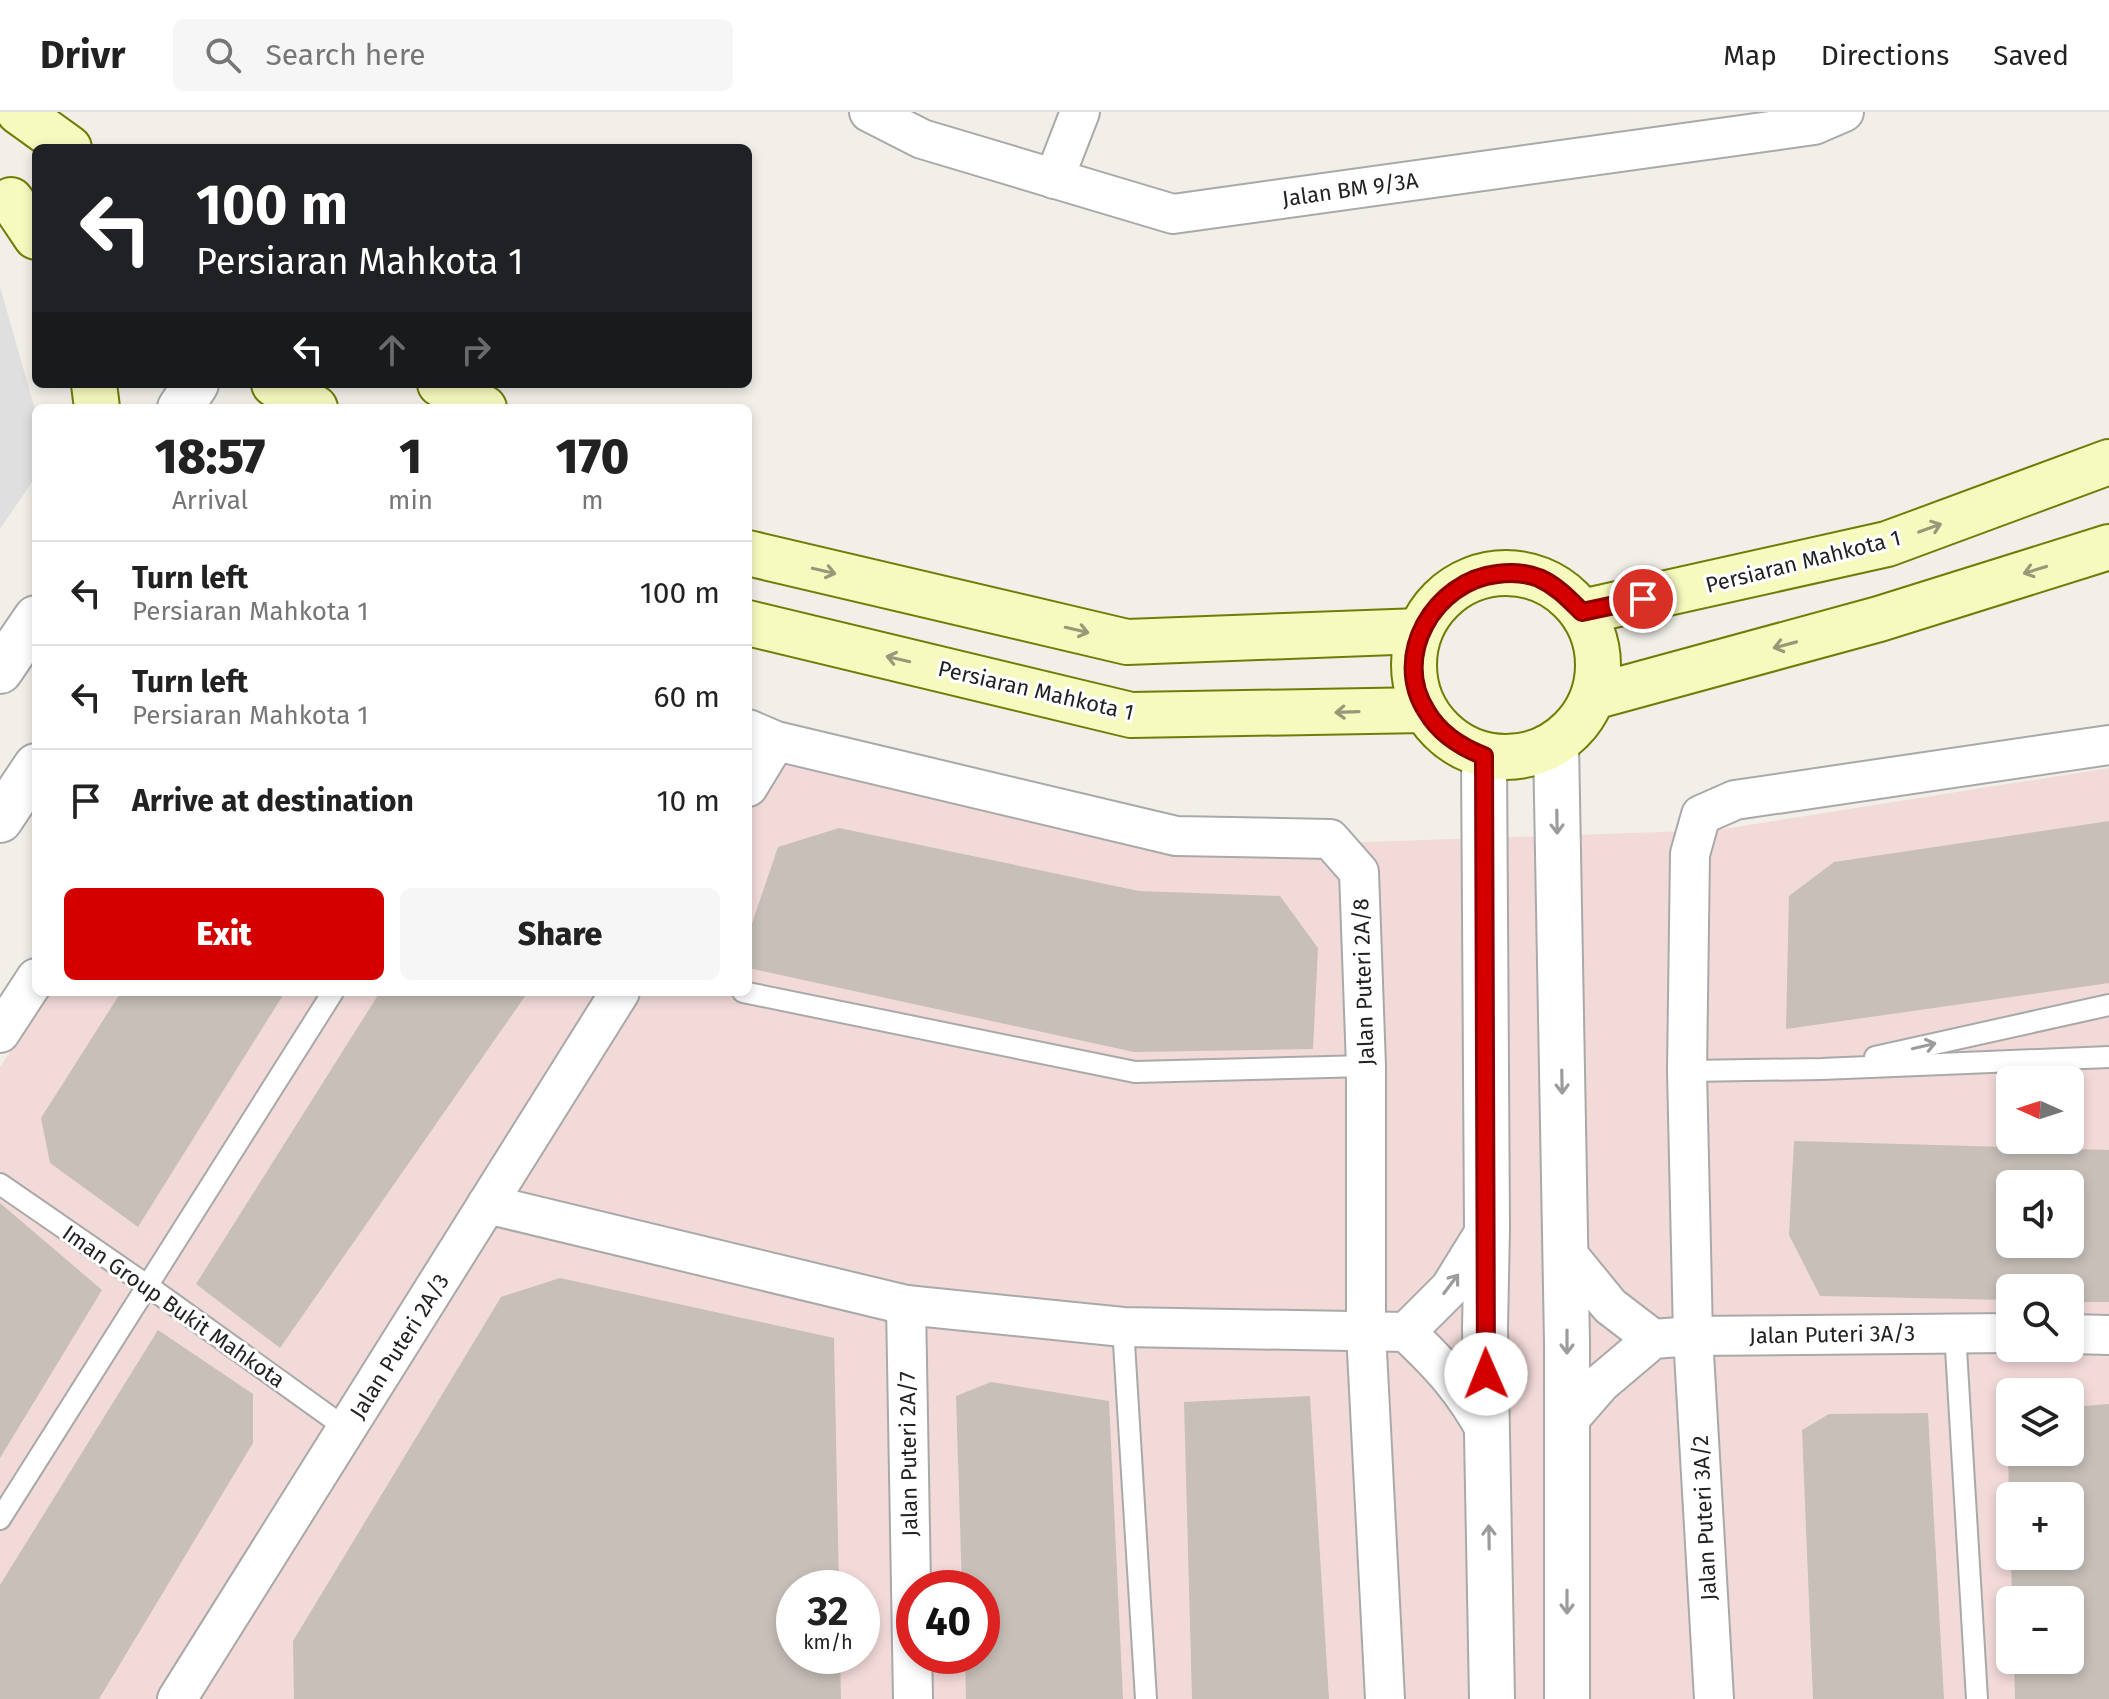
<!DOCTYPE html>
<html lang="en">
<head>
<meta charset="utf-8">
<style>
	body { margin:0; font-family:"Fira Sans",sans-serif; background:#f6f6f6; color:#222; height:100vh; display:flex; flex-direction:column; font-size:30px; white-space:nowrap }
	* { box-sizing:border-box; margin:0 }
	p { font-size:26px; color:#767676 }
	.icon { flex:none; width:44px; height:44px; fill:none; stroke:currentColor; stroke-width:2; stroke-linecap:round; stroke-linejoin:round }
	.map { position:relative; flex:1; overflow:hidden }
	.details { position:absolute; left:32px; top:292px; width:720px; height:592px; display:flex; flex-direction:column; background:#fff; border-radius:12px; box-shadow:0 4px 12px #0003 }
	.details>* { flex:none }
	.top-card { position:absolute; left:32px; top:32px; width:720px; height:244px; border-radius:12px; box-shadow:0 4px 12px #0003; background:#202124; color:#fff; overflow:hidden }
	.needle { width:52px; rotate:273deg }
	.tools { position:absolute; left:1996px; top:954px; display:grid; gap:16px }
	.tools a { display:grid; place-items:center; width:88px; height:88px; border-radius:12px; background:#fff; box-shadow:0 4px 12px #0003; font-size:40px }
	.speed { position:absolute; left:776px; top:1458px; display:flex; gap:16px; font-size:40px; font-weight:700; text-align:center }
	.speed>* { display:grid; place-content:center; width:104px; height:104px; border-radius:50%; background:#fff; box-shadow:0 4px 12px #0003; line-height:1 }
	.speed small { font-size:20px; font-weight:400 }
	.speed .limit { border:12px solid #d22; background:#fff; color:#111 }
	.pin { position:absolute; display:grid; place-items:center; width:68px; height:68px; color:#fff; margin:-34px; border:4px solid #fff; border-radius:50%; box-shadow:0 2px 8px #0007 }
	.me { position:absolute; width:88px; margin:-44px; rotate:359deg; stroke-linejoin:round; filter:drop-shadow(0 0 6px #0008) }
	.turn { display:flex; align-items:center; gap:28px; height:168px; padding:0 32px; font-size:36px }
	.turn .icon { width:104px; height:104px; stroke-width:2.5 }
	.turn b { display:block; font-size:56px; line-height:68px }
	.lanes { display:flex; align-items:center; height:76px; padding:0 32px; background:#0003; justify-content:center; gap:40px; direction:ltr }
	.lanes .off { opacity:.35 }
	.eta { display:flex; justify-content:space-evenly; align-items:center; height:136px; text-align:center }
	.eta b { font-size:48px; font-weight:800; line-height:56px }
	.button { display:flex; gap:16px; margin-top:auto; padding:16px 32px }
	.button a { flex:1; height:92px; border-radius:12px; background:#d40000; color:#fff; font-size:32px; font-weight:800; line-height:92px; text-align:center }
	.button a+a { background:#f6f6f6; color:#222 }
	ul { padding:0; list-style:none }
	li { display:flex; align-items:center; gap:24px; height:104px; padding:0 32px; border-top:2px solid #e0e0e0 }
	li div { flex:1 }
	li b { display:block; font-size:30px }
	li em { font-style:normal }
	header { display:flex; align-items:center; gap:48px; box-sizing:border-box; height:112px; padding:0 40px; background:#fff; border-bottom:2px solid #e0e0e0 }
	header strong { font-size:38px }
	nav { display:flex; gap:44px; margin-inline-start:auto; font-size:28px }
	.search { width:560px; height:72px; background:#f6f6f6; display:flex; align-items:center; gap:20px; box-sizing:border-box; padding:0 28px; border-radius:12px; color:#767676; font-size:30px }
	.map>svg:first-child { display:block }
</style>
</head>
<body>
<header>
<strong>Drivr</strong>
<div class="search"><svg class="icon" aria-label="search" viewBox="0 0 24 24"><circle cx="10" cy="10" r="6"/><path d="M15 15l6 6"/></svg>Search here</div>
<nav><a>Map</a><a>Directions</a><a>Saved</a></nav>
</header>
<div class="map">
<svg width="2109" height="1587" viewBox="0 0 2109 1587">
	<rect width="100%" height="100%" fill="#f2efe9"/>
	<polygon fill="#e0dfdf" points="0,175 36,301 36,364 0,417"/>
	<path fill="#f2dad9" fill-rule="evenodd" d="M748,635L1164,737L1717,718L2109,656V1587H0V955L49,880H748ZM2010,968H2070V1028H2010ZM2010,1072H2070V1132H2010ZM2010,1176H2070V1236H2010ZM2010,1280H2070V1340H2010ZM2010,1384H2070V1444H2010ZM794,1476H862V1544H794ZM914,1476H982V1544H914ZM2010,1488H2070V1548H2010Z"/>
	<g fill="#c7bfb8" fill-rule="evenodd">
		<polygon points="2109,709 2109,871 1786,917 1789,784 1834,750"/>
		<polygon points="839,716 1139,779 1280,784 1318,836 1313,937 1134,940 748,856 748,823 778,735"/>
		<polygon points="121,880 285,880 138,1115 50,1051 41,1006"/>
		<polygon points="380,880 528,880 280,1236 196,1172"/>
		<path d="M1794,1029L2109,1038V1190H2070V1176H2010V1188L1820,1184L1789,1123ZM2010,1072H2070V1132H2010Z"/>
		<polygon points="0,1091 102,1178 0,1346"/>
		<polygon points="560,1166 834,1226 839,1476 794,1476 794,1544 840,1544 841,1587 294,1587 293,1529 501,1185"/>
		<polygon points="158,1218 253,1282 253,1331 99,1587 0,1587 0,1473"/>
		<polygon points="991,1270 1109,1289 1123,1587 966,1587 965,1544 982,1544 982,1476 962,1476 956,1284"/>
		<polygon points="1310,1284 1329,1587 1192,1587 1184,1290"/>
		<polygon points="2109,1292 2109,1587 2015,1587 2014,1548 2070,1548 2070,1488 2012,1488 2011,1444 2070,1444 2070,1384 2009,1384 2008,1340 2070,1340 2070,1295"/>
		<polygon points="1928,1301 1944,1587 1813,1587 1802,1318 1829,1302"/>
	</g>
	<g fill="none" stroke-linecap="round" stroke-linejoin="round">
		<defs>
			<g id="service">
				<polyline points="743,880 1135,960 1366,954"/>
				<polyline points="1875,945 2109,893"/>
				<polyline points="1687,959 1821,957 2109,945"/>
				<polyline points="0,1072 148,1174 347,1317"/>
				<polyline points="1123,1215 1146,1587"/>
				<polyline points="1955,1220 1977,1587"/>
				<polyline points="0,1407 333,880"/>
			</g>
			<g id="minor">
				<polyline points="869,0 922,27 1173,102 1814,13 1844,0"/>
				<polyline points="1054,67 1080,0"/>
				<polyline points="748,617 776,629 1176,724 1330,727 1359,760 1366,954 1366,1220 1385,1587"/>
				<polyline points="748,675 776,629"/>
				<polyline points="0,921 36,866"/>
				<path d="M487,1092L906,1193L1123,1215L1406,1220C1441,1253 1464,1278 1487,1321"/>
				<polyline points="1565,1139 1610,1194 1653,1227"/>
				<polyline points="906,1193 913,1587"/>
				<polyline points="1406,1220 1450,1176 1487,1116"/>
				<polyline points="2070,1222 2109,1223"/>
				<polyline points="1567,1310 1601,1271 1653,1227 1693,1224 2010,1221"/>
				<polyline points="177,1587 620,880"/>
				<polyline points="1714,1587 1693,1224 1687,959 1690,742 1701,703 1735,688 2109,633"/>
			</g>
			<g id="tertiary">
				<polyline points="180,296 196,272"/>
				<polyline points="0,559 36,506"/>
				<polyline points="1556,632 1567,1230 1567,1587"/>
				<polyline points="1484,644 1487,1116 1485,1216 1492,1587"/>
				<polyline points="0,708 36,654"/>
			</g>
			<g id="secondary">
				<polyline points="19,0 69,36"/>
				<polyline points="11,88 36,125"/>
				<polyline points="94,272 97,296"/>
				<polyline points="274,272 315,296"/>
				<polyline points="440,272 484,296"/>
				<polyline points="748,441 1127,530 1420,519"/>
				<circle cx="1506" cy="553" r="92"/>
				<polyline points="1582,500 1887,432 2109,350"/>
				<polyline points="748,511 1131,603 1425,598"/>
				<polyline points="1593,585 1879,507 2109,435"/>
			</g>
		</defs>
		<use href="#service" stroke="#a9a9a9" stroke-width="24"/>
		<use href="#minor" stroke="#a9a9a9" stroke-width="42"/>
		<use href="#tertiary" stroke="#a9a9a9" stroke-width="48"/>
		<use href="#secondary" stroke="#707d05" stroke-width="48"/>
		<use href="#service" stroke="#fff" stroke-width="20"/>
		<use href="#minor" stroke="#fff" stroke-width="38"/>
		<use href="#tertiary" stroke="#fff" stroke-width="44"/>
		<use href="#secondary" stroke="#f7fabf" stroke-width="44"/>
	</g>
	<defs><path id="oneway-shaft" d="M-6 0H5M1.5-3L5.5 0L1.5 3" fill="none" stroke-width="1.6" stroke-linecap="round" stroke-linejoin="round" transform="scale(2)"/></defs>
	<g stroke="#979978">
		<use href="#oneway-shaft" transform="translate(1930 416) rotate(-20)"/>
		<use href="#oneway-shaft" transform="translate(2035 458) rotate(163)"/>
		<use href="#oneway-shaft" transform="translate(824 459) rotate(13)"/>
		<use href="#oneway-shaft" transform="translate(1077 518) rotate(13)"/>
		<use href="#oneway-shaft" transform="translate(1785 533) rotate(165)"/>
		<use href="#oneway-shaft" transform="translate(898 547) rotate(-167)"/>
		<use href="#oneway-shaft" transform="translate(1347 600) rotate(178)"/>
	</g>
	<g stroke="#9c9c9c">
		<use href="#oneway-shaft" transform="translate(1557 710) rotate(89)"/>
		<use href="#oneway-shaft" transform="translate(1924 934) rotate(-13)"/>
		<use href="#oneway-shaft" transform="translate(1562 970) rotate(89)"/>
		<use href="#oneway-shaft" transform="translate(1451 1172) rotate(-53)"/>
		<use href="#oneway-shaft" transform="translate(1567 1230) rotate(90)"/>
		<use href="#oneway-shaft" transform="translate(1489 1425) rotate(-91)"/>
		<use href="#oneway-shaft" transform="translate(1567 1490) rotate(90)"/>
	</g>
	<g fill="none" stroke-linecap="round" stroke-linejoin="round">
		<defs>
			<path id="route" d="M1486,1262L1484,644C1461,635 1440,622 1427,600C1390,544 1435,469 1497,462C1511,460 1526,461 1539,466C1557,474 1569,487 1582,500L1643,487"/>
		</defs>
		<use href="#route" stroke="#8a0000" stroke-width="20"/>
		<use href="#route" stroke="#d40000" stroke-width="14"/>
	</g>
	<g text-anchor="middle" stroke-width="6" stroke-linejoin="round" paint-order="stroke">
		<g font-size="22" fill="#222" stroke="#fff">
			<text transform="translate(1350 77) rotate(-8)" y="8">Jalan BM 9/3A</text>
			<text transform="translate(1803 449) rotate(-14)" y="8">Persiaran Mahkota 1</text>
			<text transform="translate(1036 578) rotate(13)" y="8">Persiaran Mahkota 1</text>
			<text transform="translate(1363 870) rotate(-92)" y="8">Jalan Puteri 2A/8</text>
			<text transform="translate(174 1194) rotate(35)" y="8">Iman Group Bukit Mahkota</text>
			<text transform="translate(1832 1222) rotate(-1)" y="8">Jalan Puteri 3A/3</text>
			<text transform="translate(399 1234) rotate(-58)" y="8">Jalan Puteri 2A/3</text>
			<text transform="translate(908 1342) rotate(-91)" y="8">Jalan Puteri 2A/7</text>
			<text transform="translate(1704 1406) rotate(-93)" y="8">Jalan Puteri 3A/2</text>
		</g>
	</g>
</svg>
<div class="tools">
<a><svg class="needle" viewBox="-14 -14 28 28"><path d="M0-13l5 13h-10z" fill="#e53935"/><path d="M0 13l5-13h-10z" fill="#767676"/></svg></a>
<a><svg class="icon" aria-label="sound" viewBox="0 0 24 24"><path d="M4 9h4l5-4v14l-5-4H4zM17 9q2 3 0 6"/></svg></a>
<a><svg class="icon" aria-label="search" viewBox="0 0 24 24"><circle cx="10" cy="10" r="6"/><path d="M15 15l6 6"/></svg></a>
<a><svg class="icon" aria-label="layers" viewBox="0 0 24 24"><path d="M12 4l9 5-9 5-9-5zM3 14l9 5 9-5"/></svg></a>
<a>+</a>
<a>−</a>
</div>
<div class="speed"><div>32<small>km/h</small></div><div class="limit">40</div></div>
<div class="pin" style="left:1643px;top:487px;background:#d93025"><svg class="icon" aria-label="arrive" viewBox="0 0 24 24"><path d="M6 21V4h12l-3 4 3 4H6"/></svg></div>
<svg class="me" style="left:1486px;top:1262px" viewBox="-20 -20 40 40"><circle r="19" fill="#fff"/><path d="M0-13L10 11 0 6-10 11z" fill="#d40000"/></svg>
<div class="top-card">
<div class="turn"><svg class="icon" aria-label="left" viewBox="0 0 24 24"><path d="M17 20v-9H6M10 6l-5 5 5 5"/></svg><div><b>100 m</b>Persiaran Mahkota 1</div></div>
<div class="lanes"><svg class="icon" aria-label="left" viewBox="0 0 24 24"><path d="M17 20v-9H6M10 6l-5 5 5 5"/></svg><svg class="icon off" aria-label="ahead" viewBox="0 0 24 24"><path d="M12 20V5M6 11l6-6 6 6"/></svg><svg class="icon off" aria-label="right" viewBox="0 0 24 24"><path d="M7 20v-9h11M14 6l5 5-5 5"/></svg></div>
</div>
<section class="details">
<div class="eta">
<div><b>18:57</b><p>Arrival</p></div>
<div><b>1</b><p>min</p></div>
<div><b>170</b><p>m</p></div>
</div>
<ul>
<li><svg class="icon" aria-label="left" viewBox="0 0 24 24"><path d="M17 20v-9H6M10 6l-5 5 5 5"/></svg><div><b>Turn left</b><p>Persiaran Mahkota 1</p></div><em>100 m</em></li>
<li><svg class="icon" aria-label="left" viewBox="0 0 24 24"><path d="M17 20v-9H6M10 6l-5 5 5 5"/></svg><div><b>Turn left</b><p>Persiaran Mahkota 1</p></div><em>60 m</em></li>
<li><svg class="icon" aria-label="arrive" viewBox="0 0 24 24"><path d="M6 21V4h12l-3 4 3 4H6"/></svg><div><b>Arrive at destination</b></div><em>10 m</em></li>
</ul>
<div class="button"><a>Exit</a><a>Share</a></div>
</section>
</div>
</body>
</html>
